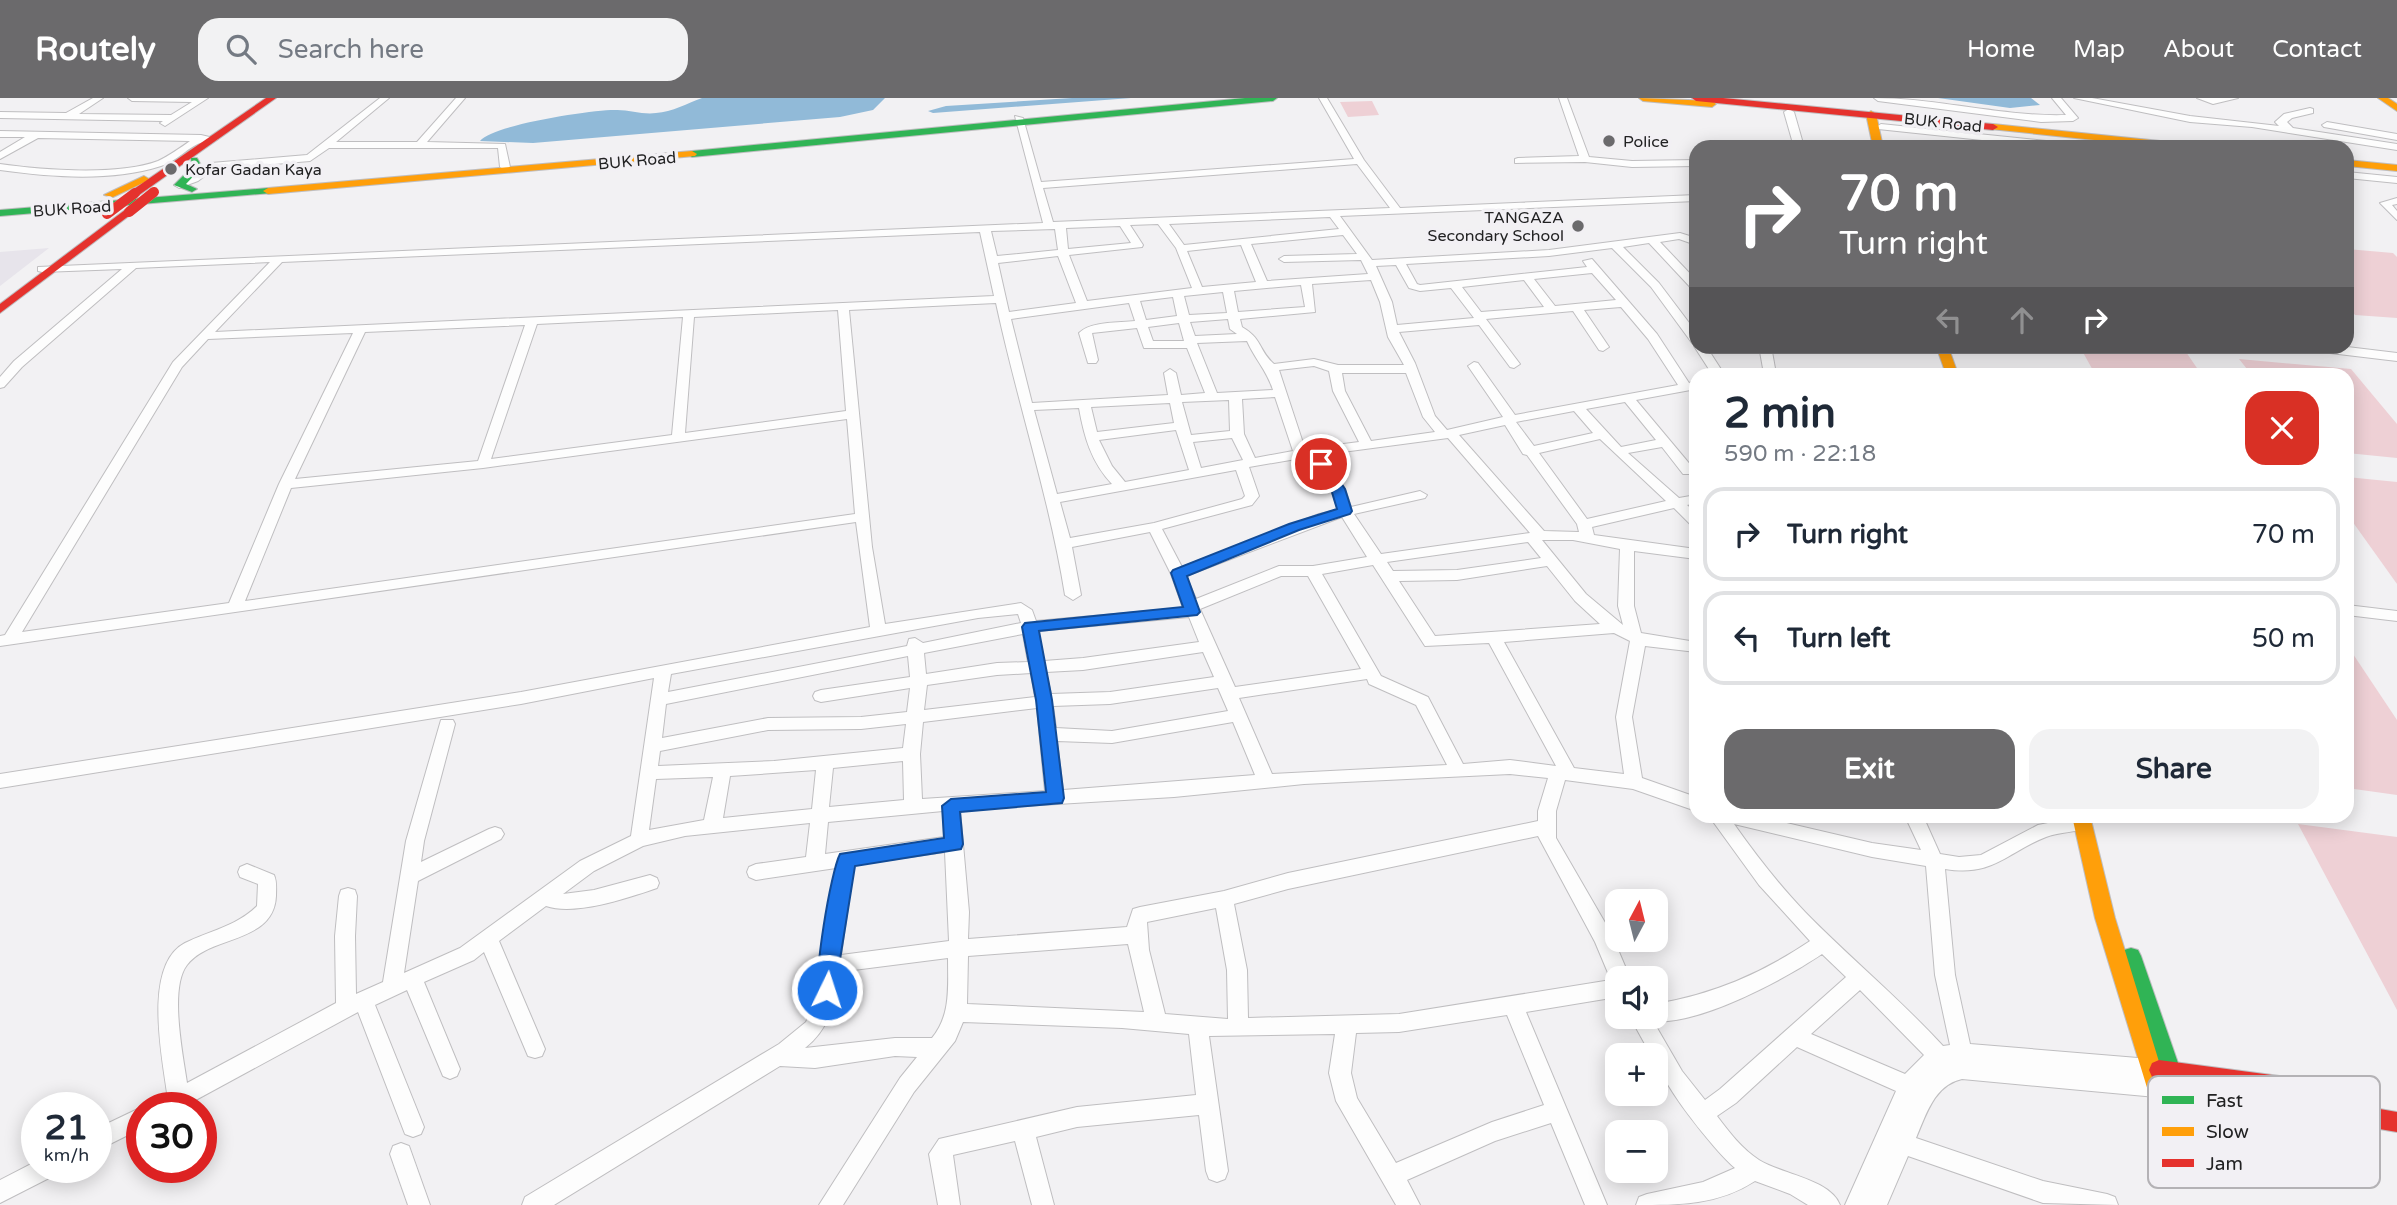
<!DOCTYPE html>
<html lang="en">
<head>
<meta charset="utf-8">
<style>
	body { margin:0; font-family:"Varela Round",sans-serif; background:#f2f2f3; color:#1f2937; height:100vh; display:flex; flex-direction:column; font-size:26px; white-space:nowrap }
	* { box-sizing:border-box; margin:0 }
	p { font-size:23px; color:#747a83 }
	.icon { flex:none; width:38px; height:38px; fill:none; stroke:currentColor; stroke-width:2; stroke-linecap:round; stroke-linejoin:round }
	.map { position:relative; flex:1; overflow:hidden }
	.sheet { position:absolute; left:1689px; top:270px; width:665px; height:455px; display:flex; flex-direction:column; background:#fff; border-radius:21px; box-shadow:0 4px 18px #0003 }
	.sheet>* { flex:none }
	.banner { position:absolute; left:1689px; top:42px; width:665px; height:214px; border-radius:21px; box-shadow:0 4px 18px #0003; background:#6b6a6c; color:#fff; overflow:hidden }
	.needle { width:46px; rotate:7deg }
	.controls { position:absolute; left:1605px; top:791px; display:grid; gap:14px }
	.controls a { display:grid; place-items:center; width:63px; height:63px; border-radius:14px; background:#fff; box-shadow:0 4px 18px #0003; font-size:35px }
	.speed { position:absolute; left:21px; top:994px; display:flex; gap:14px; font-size:35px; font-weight:700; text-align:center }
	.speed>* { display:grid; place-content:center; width:91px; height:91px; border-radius:50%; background:#fff; box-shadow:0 4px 18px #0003; line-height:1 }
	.speed small { font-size:18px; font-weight:400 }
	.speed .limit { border:10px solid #d22; background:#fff; color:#111 }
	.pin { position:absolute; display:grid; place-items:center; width:60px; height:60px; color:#fff; margin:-30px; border:4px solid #fff; border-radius:50%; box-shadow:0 2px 7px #0007 }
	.me { position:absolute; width:77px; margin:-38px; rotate:4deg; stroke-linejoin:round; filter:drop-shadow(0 0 5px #0008) }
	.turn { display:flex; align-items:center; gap:24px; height:147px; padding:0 35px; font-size:32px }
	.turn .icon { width:91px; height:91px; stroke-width:2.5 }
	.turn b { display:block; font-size:49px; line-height:60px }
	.lanes { display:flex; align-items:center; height:66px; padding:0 35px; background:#0003; justify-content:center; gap:35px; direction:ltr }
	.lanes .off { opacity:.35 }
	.round { display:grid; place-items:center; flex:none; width:74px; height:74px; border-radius:21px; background:#f2f2f3 }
	.summary { display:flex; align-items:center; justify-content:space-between; height:119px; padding:0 35px }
	h1 { font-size:42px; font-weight:800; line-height:52px }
	.primary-button { display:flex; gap:14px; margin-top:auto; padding:14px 35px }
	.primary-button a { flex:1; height:80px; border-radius:21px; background:#6b6a6c; color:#fff; font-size:28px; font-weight:800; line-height:80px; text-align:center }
	.primary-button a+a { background:#f2f2f3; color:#1f2937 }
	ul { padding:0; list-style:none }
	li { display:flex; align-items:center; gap:21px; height:94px; margin:0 14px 10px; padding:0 21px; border:4px solid #e0e1e3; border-radius:21px }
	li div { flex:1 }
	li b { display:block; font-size:26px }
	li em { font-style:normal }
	header { display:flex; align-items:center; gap:42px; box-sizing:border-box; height:98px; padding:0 35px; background:#6b6a6c; color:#fff }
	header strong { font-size:33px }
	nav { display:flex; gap:38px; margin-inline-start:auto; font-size:24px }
	.search { width:490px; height:63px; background:#f2f2f3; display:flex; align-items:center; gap:18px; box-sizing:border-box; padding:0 24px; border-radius:21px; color:#747a83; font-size:26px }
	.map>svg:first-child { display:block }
</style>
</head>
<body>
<header>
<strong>Routely</strong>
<div class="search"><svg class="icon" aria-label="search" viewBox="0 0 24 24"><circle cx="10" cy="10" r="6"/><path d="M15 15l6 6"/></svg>Search here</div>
<nav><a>Home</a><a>Map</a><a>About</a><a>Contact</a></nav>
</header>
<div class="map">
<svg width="2397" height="1107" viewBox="0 0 2397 1107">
	<rect width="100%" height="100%" fill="#f2f1f3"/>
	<polygon fill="#e7e4eb" points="49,150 0,188 0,154"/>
	<g fill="#eed0d5">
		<polygon points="1372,3 1379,17 1348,19 1340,4"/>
		<polygon points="2347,151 2393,155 2397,159 2397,220 2355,217 2347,207"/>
		<polygon points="2080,249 2186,254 2201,276 2095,276"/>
		<polygon points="2239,261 2351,271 2397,326 2397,360 2347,355 2347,276 2251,276"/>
		<polygon points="2347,379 2397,384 2397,486 2347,416"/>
		<polygon points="2347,547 2397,622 2397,697 2347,690"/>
		<polygon points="2298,726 2397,739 2397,912"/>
	</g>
	<g fill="#91bad8">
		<path d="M702,0H885L873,12L840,19L533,45L480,43C492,27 591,12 614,12C628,11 642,17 656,15C672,14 688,5 702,0Z"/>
		<polygon points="1072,0 1131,0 933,15 928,13 946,8"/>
		<polygon points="1938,0 2031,0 2040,7 2010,10"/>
	</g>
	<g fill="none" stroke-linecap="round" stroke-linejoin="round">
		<defs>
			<g id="street">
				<polygon points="93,0 103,0 79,16 171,17 192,4 132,3 128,0 208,0 165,28 160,25 163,23 0,20 0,14 66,15"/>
				<polygon points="380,0 389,0 336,44 417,44 456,0 465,0 427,44 505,46 510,69 505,72 500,69 498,50 329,50 310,63 214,71 198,83 179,90 174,87 211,65 307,57"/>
				<path d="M1319,0H1327L1364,62L1400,110L1696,97V103L1340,118L1372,162L1549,152L1680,135L1696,140V147L1679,141L1660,144L1696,182V192L1692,191L1649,145L1623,149L1659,185L1696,234V245H1692L1651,189L1612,150L1549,158L1406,166L1417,186L1420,187L1587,169L1583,163L1592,161L1657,236L1689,285L1696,283V291L1636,302L1693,370L1695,373L1693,376H1683L1662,349L1628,355L1679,400L1696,397V405L1687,407L1696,415V428L1691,427L1674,410L1592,429L1594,437L1696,451V461L1634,453V508L1641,535L1696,544V554L1645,548L1632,619L1642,680L1696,699V713L1633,691L1565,682L1556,713V740L1611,835L1630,880H1617V899L1526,914L1607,1107H1585L1551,1025L1495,1043L1407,1082L1420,1107H1396L1336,1003L1329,975L1335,936L1209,938L1228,1073L1225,1081L1217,1084L1209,1081L1206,1073L1199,1017L1077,1029L1036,1039L1054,1107H1032L1015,1043L953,1057L960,1107H938L929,1056L939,1041L1077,1009L1196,997L1189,936L1122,930L963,924L955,943L914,994L843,1107H819L900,980L917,959L895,958L815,970L780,968L554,1107H522L525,1099L779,946L806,924L813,909L836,770L756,782L749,779L747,774L749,769L756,766L806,759L810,725L685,738L643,748L594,773L563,796L594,792L650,777L657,780L659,785L657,790C628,800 575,818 546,808L499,843L545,951L542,958L535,960L528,958L484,854L474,862L424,884L460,971L457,978L450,981L443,978L407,892L375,907L424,1029L421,1036L413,1039L405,1036L358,914L181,1010H149L152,1003L167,995C162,958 143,867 185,845C209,833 237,828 257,808L258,786L240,779L238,774L240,769L247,766L274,777C277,784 276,790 276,798C274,846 209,837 187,867C169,890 183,957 187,985L336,905L335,838L339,798L341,792L348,790L355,792L357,798L355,838L356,896L383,884L406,743L441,622H453L455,626L424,743L421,764L489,731L495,729L501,731L504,736L501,741L418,783L404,875L460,850L580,763L631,738L654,580L521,606L0,690V676L521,594L870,529L856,424L0,548V538L5,537L173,264L270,164L136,170L22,269L4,289L0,290V279L14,263L122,171L42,174L38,173V169L1043,125L1015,18L1023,20L1041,84L1354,61ZM1357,66L1390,110L1053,124L1043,90ZM1330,119L1339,131L1184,147L1169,126ZM1158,126L1176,150L1192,190L1087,203L1069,157L1142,149L1143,147L1130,127ZM1120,128L1131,145L1068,151L1066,130ZM1055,131L1058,152L997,158L991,133ZM980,134L994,198L215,234L282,164ZM1343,137L1357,156L1284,158L1279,161L1284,164L1361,162L1368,176L1267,183L1251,146ZM1241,147L1256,184L1202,189L1187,153ZM1058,158L1076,205L1009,214L998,165ZM1396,167L1409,190L1420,193L1451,190L1474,220L1397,227L1392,204L1376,168ZM1592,175L1616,202L1555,208L1534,181ZM1371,182L1380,204L1388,239L1404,267H1338L1314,261L1274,266C1258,252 1263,241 1242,229L1240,221L1315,214L1312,186ZM1524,182L1544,209L1481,214L1462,189ZM1301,187L1305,209L1238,214L1234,193ZM1223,194L1227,215L1189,217L1184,198ZM1173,199L1177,218L1146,222L1140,203ZM996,205C1017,303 1049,398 1065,497L1073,502L1081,497L1072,449L1150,434L1171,476L1183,510L1036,523L1032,512L1021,505L885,526L872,449L849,212ZM1129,205L1135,223C1119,225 1091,223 1079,235L1088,265H1096L1098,262L1092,235L1137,230L1144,250H1187L1205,295L1181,297L1176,275L1170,271L1164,275L1168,297L1032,305L1011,221ZM1621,209L1648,241L1678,287L1515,317L1478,265L1474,264L1468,268L1503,319L1447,332L1435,318L1415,265L1399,234L1479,227L1510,269L1514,270L1520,266L1486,221L1573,213L1599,252L1603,253L1609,249L1584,212ZM838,212L846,313L685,335L694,219ZM683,219L672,337L491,361L537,226ZM1228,221L1230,231L1237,236L1195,238L1190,224ZM1179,225L1184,243H1153L1148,229ZM525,227L478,363L295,381L365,234ZM353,235L279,386L229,505L22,534L182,269L208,241ZM1247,243C1256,263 1266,271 1273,292L1217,295L1197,245ZM1314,268L1329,273L1333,293L1359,344L1305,351L1279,272ZM1342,275H1406L1423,319L1435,334L1371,343L1345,293ZM1275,299L1293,353L1255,360L1244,336L1242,301ZM1229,302L1230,333L1191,337L1182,304ZM1625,304L1656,342L1621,349L1586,311ZM1170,305L1174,325L1097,334L1091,309ZM1079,310C1084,338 1091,364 1112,386L1057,396L1034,312ZM1574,313L1593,335L1534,348L1516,324ZM847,321L855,416L245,503L291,390L483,370ZM1505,327L1523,356L1527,357L1577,426L1579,434L1544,433L1459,337ZM1176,332L1189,372L1125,384L1112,368L1099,342ZM1232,340L1243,362L1201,370L1193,344ZM1448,340L1530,435L1381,456L1354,416L1425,400L1427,397L1420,393L1351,409L1345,391L1320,357ZM1600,341L1666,403L1587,421L1539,355ZM1308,359L1331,391L1338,412L1319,416L1182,469L1162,431L1252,407L1259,398L1249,369ZM1236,372L1245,398L1242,401L1154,425L1070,440L1060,404ZM1342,419L1367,459L1313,468H1279L1196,501L1186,478ZM1542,442H1573L1620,451L1618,508L1623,527L1586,496ZM1528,444L1541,460L1457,472L1393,473L1387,464ZM1373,467L1425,548L1489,545L1556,668L1510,662L1463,666L1428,599L1381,578L1322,476ZM1547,468L1575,503L1600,526L1435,538L1399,483L1457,482ZM1281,478H1308L1361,571L1235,589L1200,511ZM1018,516L1021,525L923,545L915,540L909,541L907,548L668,594L671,576L978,520ZM1189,519L1199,544L1083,560L1044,563L1038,533ZM1614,535L1630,543L1616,619L1624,676L1574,670L1504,544ZM1023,536L1028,564L997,565L926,576L924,555ZM1203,554L1214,579L1110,594L1051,596L1046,574L1083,572ZM908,558L910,579L821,592L815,594L813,598L815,602L821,604L910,590L907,614L861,619L768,620L662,640L666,606ZM1031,575L1035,599L924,612L927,587L997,577ZM1367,581L1369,586L1416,607L1447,667L1272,676L1239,600ZM1218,590L1228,613L1112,633L1056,630L1053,608L1110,606ZM1037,610L1045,693L922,701L920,656L923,624ZM1233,624L1255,677L1063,692L1057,643L1112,645ZM906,626L903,650L774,663L658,668L660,653L768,632L861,631ZM903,663L904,702L829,709L833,670ZM816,672L812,711L723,720L730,678ZM1510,676L1548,680L1538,713V723L1288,775L1224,793L1140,809L1133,811L1127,829L968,841L969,814L960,712L1174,699L1304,686ZM713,679L704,722L649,732L656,681ZM943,713L944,739L825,756L828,724ZM1538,738L1595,844L1611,882L1399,916L1248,920L1247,872L1234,806L1288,791ZM945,754L949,843L841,857L854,767ZM1216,810L1227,872L1228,921L1165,916L1149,852L1147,824ZM1128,846L1144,914L967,906L968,858ZM948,860C948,889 951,917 932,940H895L805,950C831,929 834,906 838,874ZM1507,917L1544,1007L1492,1024L1396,1065L1357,1000L1351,975L1356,935L1399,934Z"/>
				<polygon points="1559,0 1567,0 1589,59 1632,63 1696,62 1696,68 1632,69 1585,64 1515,65 1515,61 1518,60 1579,58"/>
				<path d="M1874,0C1938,0 2002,19 2066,17L2052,0H2061L2078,20L2073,23L2041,24L1878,3Z"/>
				<polygon points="2074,0 2092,0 2190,18 2279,28 2275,24 2284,16 2310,10 2313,11 2313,15 2292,20 2287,24 2293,30 2397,46 2397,52 2252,29 2190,24"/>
				<polygon points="2197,0 2238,0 2213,6"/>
				<polygon points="1789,11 1794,14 1804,49 1794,49 1784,14"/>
				<polygon points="2327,24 2397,36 2397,42 2324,29 2322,27"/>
				<polygon points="1881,26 2075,46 2080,49 2048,49 1878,31 1876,29"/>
				<path d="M0,33L201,37L218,41C212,45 209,42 203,44C190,47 176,64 161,68C111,84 51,79 0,72V66C42,72 118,78 158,63C169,58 180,50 190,43L38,40L0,61V54L25,39H0Z"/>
				<polygon points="2347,74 2397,79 2397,85 2347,80"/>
				<polygon points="2397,100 2397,106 2392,107 2397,113 2397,122 2380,105"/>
				<polygon points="1696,246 1696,248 1706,248 1724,276 1712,276 1694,248"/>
				<polygon points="1759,248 1771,248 1776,276 1764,276"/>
				<polygon points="2299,248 2339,248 2397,255 2397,263 2305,252"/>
				<polygon points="2347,507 2397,513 2397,523 2347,517"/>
				<path d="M1709,718H1756L1872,745L1921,752L1905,718H1923L1940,756L1959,759L1981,757L2038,727L2083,718L2089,720L2092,725L2089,730C2076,734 2060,734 2046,739C2006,755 1993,779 1945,771L1955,877L1970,946L2150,961L2157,964L2160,971L2155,979L2163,982L2167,989L2163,996L2156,999L1962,981C1934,987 1926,1017 1916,1040L2043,1083L2107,1096L2115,1099L2118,1107L2043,1105L1908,1058L1887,1107H1845L1896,993L1797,949L1736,1005L1717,1018C1729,1034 1742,1051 1759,1062C1781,1076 1830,1081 1840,1107H1808L1790,1096L1755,1083C1718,1107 1680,1107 1636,1107L1639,1099L1647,1096L1703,1084L1735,1070C1716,1054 1656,981 1656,957H1651L1630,919H1656V906C1713,896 1761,876 1810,843L1759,787ZM1734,726L1872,759L1926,768L1935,877L1950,947L1943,948C1899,900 1850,860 1805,814C1779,787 1756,757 1734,726ZM1822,856L1846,879L1720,991L1705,1002L1682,973L1653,923C1698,928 1785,881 1822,856ZM1860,892L1924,957L1905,976L1811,936Z"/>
				<polygon points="142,1009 145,1010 142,1010 142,1030 96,1053 96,1031"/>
				<polygon points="401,1045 409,1048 430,1107 408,1107 390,1056 393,1048"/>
				<polygon points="37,1063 37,1069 58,1069 55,1077 0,1105 0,1082"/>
			</g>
			<g id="fast">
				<polygon points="1245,0 1277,0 1273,3 692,59 687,56 692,53"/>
				<polygon points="191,60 197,60 202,69 186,86 197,91 192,94 174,87 192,69"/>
				<polygon points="268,90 273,93 272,95 0,118 0,112"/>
				<polygon points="2131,850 2138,852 2141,858 2187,991 2184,998 2176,1001 2168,998 2165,991 2121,858 2124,852"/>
			</g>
			<g id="slow">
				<polygon points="1639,0 1712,3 1716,6 1712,9 1643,3"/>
				<polygon points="2378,0 2388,0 2397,6 2397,13"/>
				<polygon points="1871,13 1876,16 1883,49 1873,49 1866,16"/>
				<polygon points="1993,26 2190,46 2195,49 2162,49 1990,31 1988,29"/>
				<polygon points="692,53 697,56 695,58 268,96 263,93 268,90"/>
				<polygon points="2347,62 2397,67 2397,73 2347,68"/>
				<polygon points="144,78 149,81 147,83 113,99 104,97"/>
				<polygon points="1936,248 1948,248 1958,276 1946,276"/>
				<polygon points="2072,718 2090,718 2115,820 2164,980 2250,989 2258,992 2261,999 2258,1006 2250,1009 2149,996 2095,820"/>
			</g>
			<g id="jam">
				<polygon points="266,0 276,0 139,97 131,97 131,93"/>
				<polygon points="1692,0 1723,0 1993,26 1998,29 1993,32 1696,3"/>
				<polygon points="125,112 134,114 0,215 0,206"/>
				<polygon points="2159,962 2287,979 2294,982 2298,989 2294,996 2397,1014 2397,1034 2250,1009 2242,1006 2239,999 2242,993 2159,982 2152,979 2149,972 2152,965"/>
			</g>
		</defs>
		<use href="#street" stroke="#bfbec0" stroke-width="2"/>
		<use href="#fast" stroke="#bfbec0" stroke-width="2"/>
		<use href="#slow" stroke="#bfbec0" stroke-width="2"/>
		<use href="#jam" stroke="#bfbec0" stroke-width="2"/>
		<use href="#street" fill="#fdfdfd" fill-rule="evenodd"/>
		<use href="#fast" fill="#30b455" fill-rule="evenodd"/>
		<use href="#slow" fill="#ff9f0a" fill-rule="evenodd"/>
		<use href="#jam" fill="#e5322d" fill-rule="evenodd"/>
		<defs>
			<g id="jam-bridge">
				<polyline points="129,114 154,94"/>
				<polyline points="107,116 135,95"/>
			</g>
		</defs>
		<use href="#jam-bridge" stroke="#bfbec0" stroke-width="10" stroke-linecap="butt"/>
		<use href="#jam-bridge" stroke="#e5322d" stroke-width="10"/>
	</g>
	<path fill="#1a73e8" stroke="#114b97" stroke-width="2" d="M1316,363H1326L1345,391L1352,413L1350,416L1299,432L1187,478L1200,514L1197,517L1039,533L1052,602L1064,700L1062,705L960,714L963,746L961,751L855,768L834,899L827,901L820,899C812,883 831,773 840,756L944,740L942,708L951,701L1046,694L1036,602L1022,529L1025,525L1183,509L1171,475L1173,472L1289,426L1337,411L1331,391L1314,366Z"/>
	<g fill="#6b6a6c" stroke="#f2f0f4" stroke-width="2.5">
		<circle cx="1609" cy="43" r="7"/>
		<circle cx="171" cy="71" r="7"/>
		<circle cx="1578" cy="128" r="7"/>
	</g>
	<g text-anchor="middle" stroke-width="7" stroke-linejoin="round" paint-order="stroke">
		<g font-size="16" fill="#222223" stroke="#f2f0f4">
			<text transform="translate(1943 24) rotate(6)" y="6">BUK Road</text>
			<text transform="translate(637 62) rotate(-5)" y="6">BUK Road</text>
			<text transform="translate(72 110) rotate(-4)" y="6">BUK Road</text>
		</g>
		<g font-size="16" fill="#222223" stroke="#f2f0f4" text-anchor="start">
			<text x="1623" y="49">Police</text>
			<text x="185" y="77">Kofar Gadan Kaya</text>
			<text x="1564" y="125" text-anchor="end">TANGAZA<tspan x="1564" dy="18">Secondary School</tspan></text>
		</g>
	</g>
	<rect x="2148" y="978" width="232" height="112" rx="10" fill="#f2f0f4" stroke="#b4b2b5" stroke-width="2"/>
	<rect x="2162" y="998" width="32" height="8" fill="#30b455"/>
	<rect x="2162" y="1029" width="32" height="9" fill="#ff9f0a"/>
	<rect x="2162" y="1061" width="32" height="8" fill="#e5322d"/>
	<g font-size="19" fill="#222223">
		<text x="2206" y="1009">Fast</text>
		<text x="2206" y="1040">Slow</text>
		<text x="2206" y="1072">Jam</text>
	</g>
</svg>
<div class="controls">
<a><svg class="needle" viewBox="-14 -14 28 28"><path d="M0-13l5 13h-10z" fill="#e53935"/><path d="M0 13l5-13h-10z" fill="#747a83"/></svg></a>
<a><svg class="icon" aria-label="sound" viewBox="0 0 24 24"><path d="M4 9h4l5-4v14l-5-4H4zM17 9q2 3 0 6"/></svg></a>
<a>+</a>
<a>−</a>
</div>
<div class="speed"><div>21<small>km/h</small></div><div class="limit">30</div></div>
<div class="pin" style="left:1321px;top:366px;background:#d93025"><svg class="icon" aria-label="arrive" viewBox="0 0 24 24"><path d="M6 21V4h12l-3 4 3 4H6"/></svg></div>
<svg class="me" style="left:827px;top:892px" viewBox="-20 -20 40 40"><circle r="17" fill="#1a73e8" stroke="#fff" stroke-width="3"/><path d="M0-11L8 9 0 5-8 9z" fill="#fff"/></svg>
<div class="banner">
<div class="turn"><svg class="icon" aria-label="right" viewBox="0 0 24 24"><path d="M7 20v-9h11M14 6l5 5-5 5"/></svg><div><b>70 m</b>Turn right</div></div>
<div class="lanes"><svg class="icon off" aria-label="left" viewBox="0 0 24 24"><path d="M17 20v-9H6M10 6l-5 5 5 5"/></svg><svg class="icon off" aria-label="ahead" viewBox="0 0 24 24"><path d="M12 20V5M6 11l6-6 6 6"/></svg><svg class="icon" aria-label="right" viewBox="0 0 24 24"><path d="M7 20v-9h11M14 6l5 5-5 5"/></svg></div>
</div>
<section class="sheet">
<div class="summary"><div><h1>2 min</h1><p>590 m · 22:18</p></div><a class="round" style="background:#d93025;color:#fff"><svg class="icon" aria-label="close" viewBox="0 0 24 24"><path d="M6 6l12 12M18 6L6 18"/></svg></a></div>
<ul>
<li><svg class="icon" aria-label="right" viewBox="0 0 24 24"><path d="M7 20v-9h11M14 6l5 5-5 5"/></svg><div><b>Turn right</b></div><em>70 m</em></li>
<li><svg class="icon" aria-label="left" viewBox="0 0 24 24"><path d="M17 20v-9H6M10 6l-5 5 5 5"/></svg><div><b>Turn left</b></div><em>50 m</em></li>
</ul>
<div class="primary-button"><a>Exit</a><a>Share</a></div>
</section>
</div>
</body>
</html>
